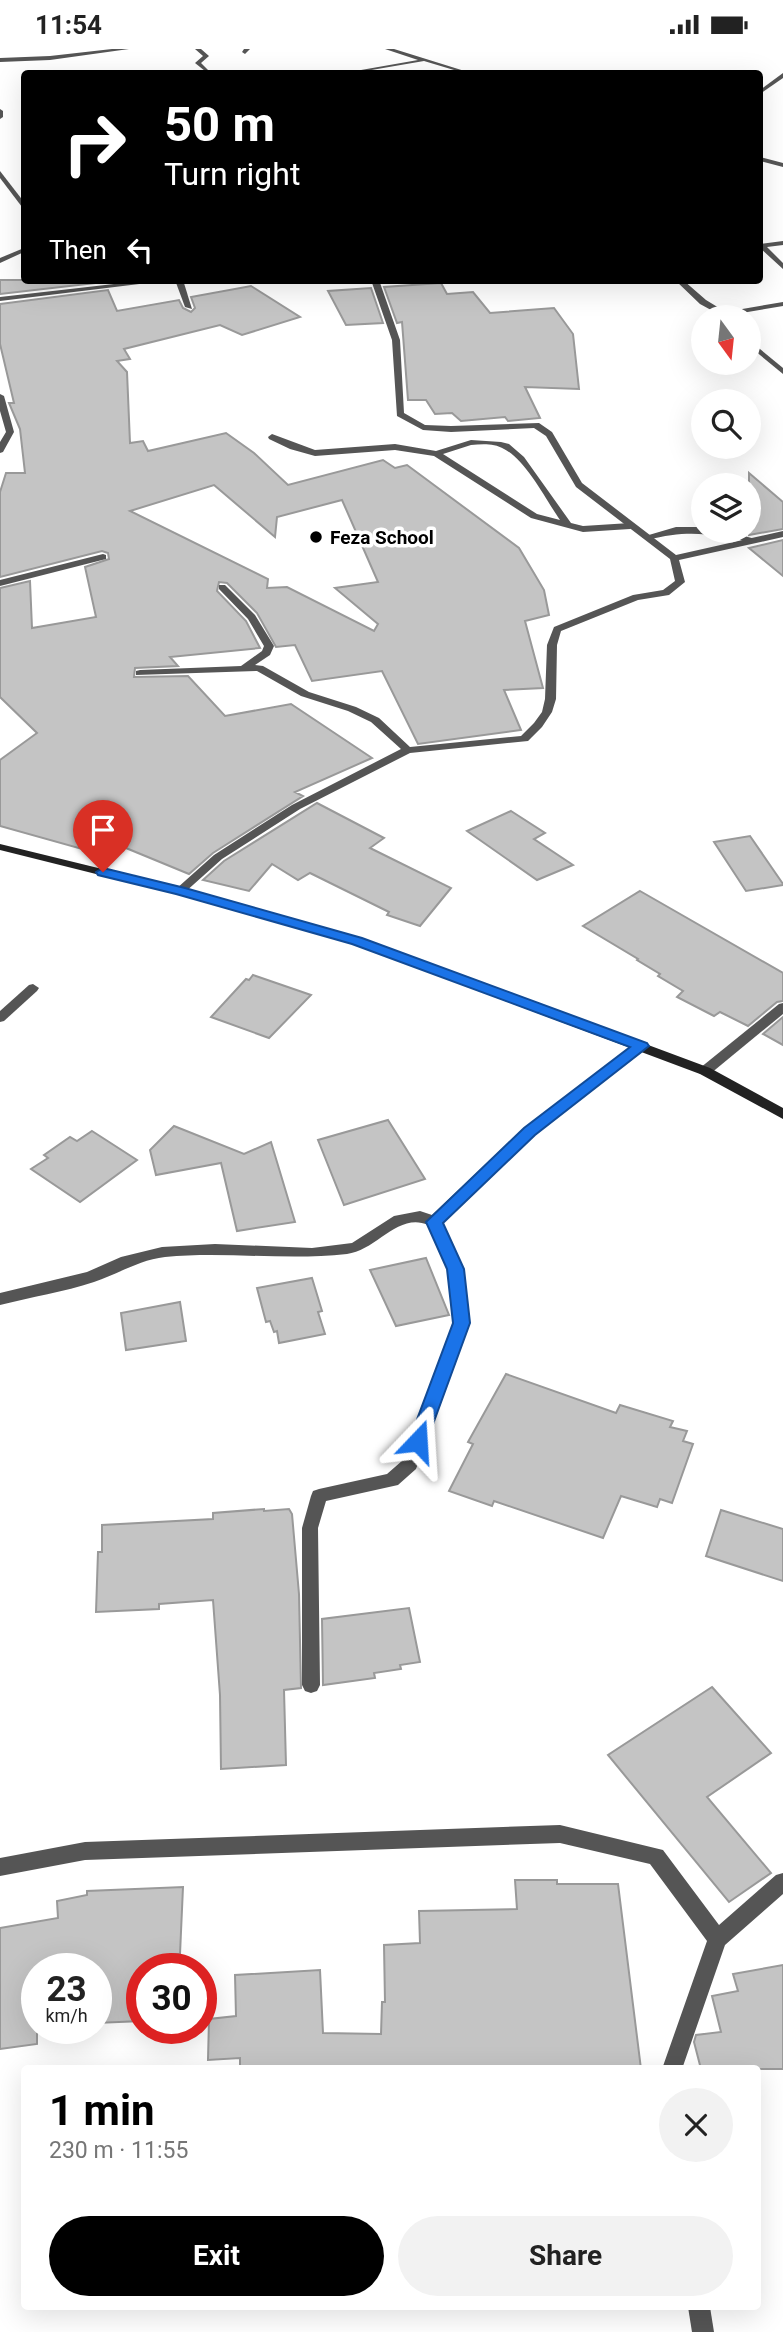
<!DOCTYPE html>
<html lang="en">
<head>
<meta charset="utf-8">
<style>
	body { margin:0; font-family:Roboto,sans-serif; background:#f2f2f2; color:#222; height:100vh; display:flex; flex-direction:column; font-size:26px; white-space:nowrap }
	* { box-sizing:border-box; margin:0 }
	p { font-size:23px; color:#767676 }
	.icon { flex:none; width:38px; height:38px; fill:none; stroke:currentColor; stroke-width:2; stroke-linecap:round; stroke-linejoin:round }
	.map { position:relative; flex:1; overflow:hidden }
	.sheet { position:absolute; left:21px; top:2016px; width:740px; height:245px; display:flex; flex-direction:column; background:#fff; border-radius:7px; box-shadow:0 7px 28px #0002 }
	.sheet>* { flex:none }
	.hud { position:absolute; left:21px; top:21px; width:742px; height:214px; border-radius:7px; box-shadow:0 7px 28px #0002; background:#000; color:#fff; overflow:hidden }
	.needle { width:46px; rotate:165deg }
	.controls { position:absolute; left:691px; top:256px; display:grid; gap:14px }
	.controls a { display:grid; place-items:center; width:70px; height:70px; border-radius:50%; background:#fff; box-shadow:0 7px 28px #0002; font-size:35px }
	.speed { position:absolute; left:21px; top:1904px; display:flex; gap:14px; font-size:35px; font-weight:700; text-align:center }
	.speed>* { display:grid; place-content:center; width:91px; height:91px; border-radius:50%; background:#fff; box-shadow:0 7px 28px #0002; line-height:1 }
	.speed small { font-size:18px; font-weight:400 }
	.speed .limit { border:10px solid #d22; background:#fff; color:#111 }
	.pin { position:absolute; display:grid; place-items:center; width:60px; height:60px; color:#fff; margin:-72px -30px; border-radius:50% 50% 50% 0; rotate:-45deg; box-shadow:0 0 7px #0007 }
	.pin .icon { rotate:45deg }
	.me { position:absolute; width:77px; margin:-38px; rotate:20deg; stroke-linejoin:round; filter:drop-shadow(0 0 5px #0008) }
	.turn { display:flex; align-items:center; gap:24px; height:147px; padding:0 28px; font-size:32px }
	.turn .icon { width:91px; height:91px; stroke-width:2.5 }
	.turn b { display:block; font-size:49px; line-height:60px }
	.then { display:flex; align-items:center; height:66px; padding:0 28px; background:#0003; gap:14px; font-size:26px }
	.round { display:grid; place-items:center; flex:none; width:74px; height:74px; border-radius:37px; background:#f2f2f2 }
	.overview { display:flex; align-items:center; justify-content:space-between; height:119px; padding:0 28px }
	h1 { font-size:42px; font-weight:700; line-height:52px; color:#000 }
	.cta { display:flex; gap:14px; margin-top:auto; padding:14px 28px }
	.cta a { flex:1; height:80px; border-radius:42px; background:#000; color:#fff; font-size:28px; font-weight:700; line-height:80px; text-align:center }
	.cta a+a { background:#f2f2f2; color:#222 }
	.status { display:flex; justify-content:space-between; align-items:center; height:49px; padding:0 35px; background:#fff; direction:ltr }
	.status svg { height:19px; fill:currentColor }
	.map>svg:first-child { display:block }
</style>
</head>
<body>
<div class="status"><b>11:54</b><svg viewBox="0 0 49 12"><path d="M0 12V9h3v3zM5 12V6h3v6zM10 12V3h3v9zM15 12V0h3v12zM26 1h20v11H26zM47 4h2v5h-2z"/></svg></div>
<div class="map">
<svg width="783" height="2283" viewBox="0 0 783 2283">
	<rect width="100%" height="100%" fill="#fff"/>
	<g fill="#c4c4c4" stroke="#999" stroke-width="2" fill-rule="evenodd">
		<polygon points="0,231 104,231 105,233 0,245"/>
		<polygon points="441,234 447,245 473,243 490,264 554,259 573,285 579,340 525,338 540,369 508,372 505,368 461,372 452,364 435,365 426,351 408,351 402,273 397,274 384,238"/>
		<path d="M251,237L300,268L242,286L220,276L124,300L130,310L117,312L127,323L130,394L143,392L148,402L226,384L254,404L288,436L383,411L395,419L407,416L519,499L544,541L549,566L525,572L543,639L504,641L521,681L418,695L382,622L312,632L295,596L276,598L257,564L227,534L219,533L217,542L246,572L260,599L170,608L178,617L135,619L134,628L188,627L225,667L291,655L372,709L295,743L303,747L213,804L189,825L121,797L107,807L0,777V711L37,684L0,648V539L30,532L32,579L96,568L85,518L109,510L108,504L102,502L0,528V443L6,424H25L20,380L9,354H14L0,295V255L108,241L117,262L179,251L183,259L191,263L195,259L191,248ZM214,436L275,488L277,468L342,451L378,533L335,539L378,575L374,582L287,538L267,539L268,530L130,462Z"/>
		<polygon points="371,239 383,274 346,276 328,242"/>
		<polygon points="749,424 783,453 783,480 749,486"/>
		<polygon points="783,491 783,527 749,499"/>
		<polygon points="317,754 384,789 370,799 451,839 420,877 387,866 389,863 310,824 298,831 272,815 249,842 203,831 224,812"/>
		<polygon points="511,762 545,784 534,790 573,816 537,831 467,782"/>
		<polygon points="750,787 783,835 783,836 746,842 714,793"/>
		<polygon points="640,842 783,924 783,952 777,953 748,977 720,963 714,967 677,948 683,942 658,927 660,925 637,911 638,910 583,877"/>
		<polygon points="253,926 311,946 269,989 211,968 246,930 249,931"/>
		<polygon points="783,968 783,996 763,985"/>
		<polygon points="388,1071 425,1130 344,1156 318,1091"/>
		<polygon points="174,1077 244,1105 271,1093 295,1173 237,1182 221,1114 156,1126 150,1101"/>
		<polygon points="92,1082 137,1111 80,1153 31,1120 48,1109 44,1106 70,1088 77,1092"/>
		<polygon points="426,1209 449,1266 396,1277 370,1221"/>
		<polygon points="312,1229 322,1262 318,1263 325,1285 279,1294 277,1282 274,1283 270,1272 266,1273 257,1239"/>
		<polygon points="180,1253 186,1292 126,1301 121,1264"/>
		<polygon points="506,1325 616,1364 620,1356 673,1372 670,1378 687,1382 683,1392 693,1395 672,1454 660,1450 657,1458 621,1447 603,1489 494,1452 492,1457 449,1442 473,1395 468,1393"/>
		<polygon points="264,1460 264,1462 289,1460 292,1465 299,1545 301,1639 284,1641 286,1716 221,1720 220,1646 213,1551 159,1555 159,1560 96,1563 98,1503 102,1503 102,1476 213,1470 213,1464"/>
		<polygon points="721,1461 783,1480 783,1532 706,1507"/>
		<polygon points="409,1559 420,1613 400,1616 401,1620 374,1624 375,1629 323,1636 322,1570"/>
		<polygon points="712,1638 771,1704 707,1748 771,1824 729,1853 608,1706"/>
		<polygon points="515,1831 557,1831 557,1835 618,1835 641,2020 240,2020 240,2009 208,2011 209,1970 236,1967 235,1926 320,1921 323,1984 381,1985 382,1953 385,1953 384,1896 420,1894 419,1862 517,1860"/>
		<polygon points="183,1838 180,1905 170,1905 169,1920 142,1920 142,1972 96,1974 96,1920 37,1920 37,1995 0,2000 0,1879 58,1869 57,1852 87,1846 87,1842"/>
		<polygon points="783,1916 783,2020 701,2020 694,1993 696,1986 721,1983 712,1947 738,1942 733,1925"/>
	</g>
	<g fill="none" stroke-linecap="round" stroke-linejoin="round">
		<g fill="#555" fill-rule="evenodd">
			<polygon points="195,0 201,0 209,7 201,14 209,22 205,22 195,14 203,7"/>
			<polygon points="675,231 683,231 706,251 729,265 722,267 700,255"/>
			<path d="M272,385L315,401L395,395L436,402L471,391L501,393L509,395L524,408L571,474L583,477L630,474L635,477L630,480L583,483L531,469L434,407L395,401L315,407L290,400L269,390L268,388ZM471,396C482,395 494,394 504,400C526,411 546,451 560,471L537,465L443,405Z"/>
			<path d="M676,478H704V481H722L759,491L754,494C712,485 690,480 647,491L642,488Z"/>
		</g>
		<g fill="#555" fill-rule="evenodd">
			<polygon points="112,0 129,0 50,11 0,13 0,9 50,7"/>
			<polygon points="244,0 250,0 245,5 242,3"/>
			<polygon points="385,0 394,0 471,24 464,24 424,12 354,24 344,24 418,11"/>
			<polygon points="783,24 783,29 760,45 760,41"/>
			<polygon points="0,60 3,62 3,68 0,70"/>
			<polygon points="760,108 783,114 783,118 760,112"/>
			<polygon points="0,122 24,153 24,159 22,158 0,129"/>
			<polygon points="783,192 783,196 767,198 783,214 783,220 760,199 760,195"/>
			<polygon points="24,199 24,203 0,214 0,209"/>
			<polygon points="149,231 172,231 0,252 0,248"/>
			<polygon points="175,231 183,231 192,260 185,258"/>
			<polygon points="371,231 379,231 400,291 404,364 425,376 451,377 539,374 552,383 582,434 676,506 783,482 783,488 679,511 685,533 669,546 638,551 561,582 557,596 556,650 552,663 542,678 528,692 410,704 300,760 222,810 184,844 176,844 176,840 214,806 292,756 401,700 371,673 348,662 301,647 257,622 136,626 136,622 140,621 241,617 262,602 264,597 248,570 219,540 219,536 225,536 255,566 274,597 270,606 255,616 263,617 309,643 356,658 379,669 410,698 521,687 534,674 542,663 545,650 547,596 554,578 633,546 663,541 675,532 670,510 576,438 546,387 534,379 451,383 423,381 397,367 392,291"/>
			<polygon points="783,253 783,257 718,268 725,263"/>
			<polygon points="749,291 783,319 783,325 749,297"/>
			<polygon points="0,345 4,347 14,383 3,403 0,404 0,393 6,383 0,362"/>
			<polygon points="103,505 106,506 106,510 0,537 0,531"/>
			<polygon points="33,935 39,939 37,942 4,972 0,973 0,962 29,936"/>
			<polygon points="783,954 783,965 710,1025 700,1025 698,1022 700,1019 779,955"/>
			<path d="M641,993L646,994L647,997L646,1000L534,1085L442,1174L463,1220L468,1274L416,1420L398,1436L326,1452L318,1479L320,1636L317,1642L311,1644L305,1642L302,1636V1479L311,1447L313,1442L319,1440L387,1425L403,1411L454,1274L449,1220L428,1176C398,1163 376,1202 347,1205C286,1212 225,1202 165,1208C139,1211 118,1225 94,1233C64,1243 31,1248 0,1256V1244L87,1223L121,1208L162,1198L215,1195L312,1199L352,1194L394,1167L420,1162L432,1166L524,1079Z"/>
			<polygon points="560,1776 663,1801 719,1876 776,1826 783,1824 783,1845 725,1896 682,2020 662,2020 707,1892 650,1815 560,1794 85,1811 0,1827 0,1809 85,1793"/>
			<polygon points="688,2258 710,2258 714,2283 692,2283"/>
		</g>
		<polygon fill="#222" fill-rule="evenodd" points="0,795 184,840 361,889 710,1019 783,1059 783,1070 700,1025 353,895 176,845 0,801"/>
	</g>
	<polygon fill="#1a73e8" stroke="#114b97" stroke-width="2" points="103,819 185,839 362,889 647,994 649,997 535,1086 443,1174 464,1220 470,1274 425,1397 418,1399 412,1397 409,1392 453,1274 447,1220 426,1173 524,1079 630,998 352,895 176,845 98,826 96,823"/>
	<circle fill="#000" stroke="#fff" stroke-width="2.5" cx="316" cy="488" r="7"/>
	<g text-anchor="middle" stroke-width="7" stroke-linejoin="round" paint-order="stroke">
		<g font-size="19" font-weight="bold" fill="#000" stroke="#fff" text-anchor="start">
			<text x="330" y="495">Feza School</text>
		</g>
	</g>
</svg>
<div class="controls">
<a><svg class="needle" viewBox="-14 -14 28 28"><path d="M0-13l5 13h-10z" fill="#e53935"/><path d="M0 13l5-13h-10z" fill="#767676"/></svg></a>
<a><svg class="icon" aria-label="search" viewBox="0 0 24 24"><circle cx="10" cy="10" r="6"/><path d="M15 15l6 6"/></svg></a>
<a><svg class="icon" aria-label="layers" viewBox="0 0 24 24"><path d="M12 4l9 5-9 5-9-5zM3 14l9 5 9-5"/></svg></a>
</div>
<div class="speed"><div>23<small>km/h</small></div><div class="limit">30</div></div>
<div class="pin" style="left:103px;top:823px;background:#d93025"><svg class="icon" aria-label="arrive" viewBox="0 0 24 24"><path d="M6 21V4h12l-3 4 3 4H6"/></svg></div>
<svg class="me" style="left:418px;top:1392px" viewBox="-20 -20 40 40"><path d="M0-17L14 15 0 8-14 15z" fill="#1a73e8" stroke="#fff" stroke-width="4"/></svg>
<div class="hud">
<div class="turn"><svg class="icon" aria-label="right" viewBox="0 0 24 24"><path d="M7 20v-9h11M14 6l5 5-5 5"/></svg><div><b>50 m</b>Turn right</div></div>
<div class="then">Then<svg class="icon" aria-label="left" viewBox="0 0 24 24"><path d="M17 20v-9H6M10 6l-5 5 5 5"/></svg></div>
</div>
<section class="sheet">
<div class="overview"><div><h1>1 min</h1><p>230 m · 11:55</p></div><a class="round"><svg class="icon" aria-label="close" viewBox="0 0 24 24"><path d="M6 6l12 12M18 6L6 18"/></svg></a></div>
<div class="cta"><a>Exit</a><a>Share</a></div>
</section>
</div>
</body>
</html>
